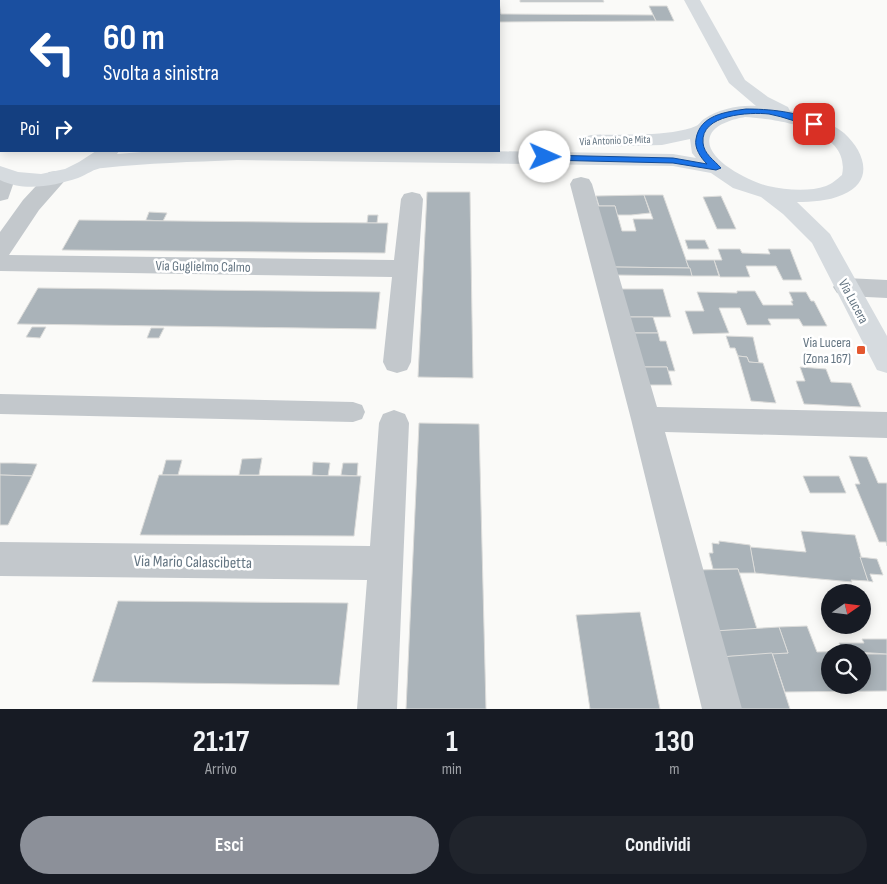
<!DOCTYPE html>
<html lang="it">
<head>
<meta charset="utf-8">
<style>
	body { margin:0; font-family:"Sofia Sans Condensed",sans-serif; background:#20242c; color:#f1f3f6; height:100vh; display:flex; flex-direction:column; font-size:19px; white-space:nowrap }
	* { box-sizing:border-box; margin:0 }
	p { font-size:16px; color:#9ea1a6 }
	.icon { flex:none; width:28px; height:28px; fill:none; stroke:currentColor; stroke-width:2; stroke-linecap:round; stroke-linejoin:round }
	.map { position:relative; height:709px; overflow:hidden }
	.drawer { display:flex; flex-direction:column; background:#171b24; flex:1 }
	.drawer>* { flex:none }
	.hud { position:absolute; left:0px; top:0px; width:500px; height:152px; box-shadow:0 2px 12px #0003; background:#1a4fa0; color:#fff; overflow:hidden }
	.needle { width:32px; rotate:76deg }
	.controls { position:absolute; left:821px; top:584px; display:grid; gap:10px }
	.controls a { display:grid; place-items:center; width:50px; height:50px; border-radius:50%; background:#171b24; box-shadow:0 2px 12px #0003; font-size:25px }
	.pin { position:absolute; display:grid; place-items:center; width:42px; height:42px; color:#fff; margin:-21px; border-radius:10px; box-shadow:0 2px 8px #0006 }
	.me { position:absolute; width:55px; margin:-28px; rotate:91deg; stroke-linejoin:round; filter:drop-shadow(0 0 4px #0008) }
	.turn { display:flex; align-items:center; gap:18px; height:105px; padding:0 20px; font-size:22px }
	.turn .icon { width:65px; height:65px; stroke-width:2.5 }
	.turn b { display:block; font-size:35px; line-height:42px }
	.then { display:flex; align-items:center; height:48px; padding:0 20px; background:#0003; gap:10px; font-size:19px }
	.eta { display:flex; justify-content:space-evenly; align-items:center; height:85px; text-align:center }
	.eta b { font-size:30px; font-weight:700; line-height:35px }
	.primary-button { display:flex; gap:10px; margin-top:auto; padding:10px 20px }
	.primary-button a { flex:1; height:58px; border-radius:30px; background:#8c9099; color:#fff; font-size:20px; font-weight:700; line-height:58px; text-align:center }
	.primary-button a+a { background:#20242c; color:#f1f3f6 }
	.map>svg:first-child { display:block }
</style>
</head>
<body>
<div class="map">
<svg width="887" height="709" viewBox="0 0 887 709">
	<rect width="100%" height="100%" fill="#fafaf8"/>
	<g fill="#aab3b9" stroke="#dcdcda">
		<polygon points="520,0 603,0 604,2 520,2"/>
		<polygon points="499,3 501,14 653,15 656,21 499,22"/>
		<polygon points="649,6 667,6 674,21 656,21"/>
		<polygon points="427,192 470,192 473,378 418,377"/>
		<polygon points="644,195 650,213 631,215 617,215 615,206 599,206 596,196"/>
		<polygon points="644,195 663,195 689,268 614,267 597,206 615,206 622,231 636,231 633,219 653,219"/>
		<polygon points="721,196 736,229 717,229 703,197"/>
		<polygon points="149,212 167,213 163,221 146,220"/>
		<polygon points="368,215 378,215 377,223 367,223"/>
		<polygon points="79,220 377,223 388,223 385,253 62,250"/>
		<polygon points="685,240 705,240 709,249 688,249"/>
		<polygon points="718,249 740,249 742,253 770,254 768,249 790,249 802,280 783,280 776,266 746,266 750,277 720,277 714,260 722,260"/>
		<polygon points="686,260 714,260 719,276 692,276"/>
		<polygon points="614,267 690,268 692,276 615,275"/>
		<polygon points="38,288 203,290 380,292 376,329 17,324"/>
		<polygon points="621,289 663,289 671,317 628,317"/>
		<polygon points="737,291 755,291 763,305 793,305 791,301 793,301 789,292 806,292 811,301 814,301 827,326 803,326 799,319 768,319 771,325 747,325 740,308 719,308 729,333 693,334 685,311 704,311 697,292 737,293"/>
		<polygon points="628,317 653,317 658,333 633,333"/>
		<polygon points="32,327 46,327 40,338 26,337"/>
		<polygon points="151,328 164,328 159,338 147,338"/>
		<polygon points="633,333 658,333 660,341 666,341 675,371 668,371 667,367 642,367"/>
		<polygon points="726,336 753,337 759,363 749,362 747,357 738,356 735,348 730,348"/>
		<polygon points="738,356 747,357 749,362 763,363 776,403 751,401"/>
		<polygon points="642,367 667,367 672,385 647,385"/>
		<polygon points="800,367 826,369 831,382 851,383 861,407 804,404 796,381 805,381"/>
		<polygon points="419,423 479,424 486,709 406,709"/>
		<polygon points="849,456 867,457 878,483 887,483 887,546 886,542 879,542 855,484 860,484"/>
		<polygon points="262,458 259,475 239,475 242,459"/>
		<polygon points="166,460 182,460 178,475 162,475"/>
		<polygon points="313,462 330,463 328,476 312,475"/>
		<polygon points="0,463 15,463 37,464 32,476 0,475"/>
		<polygon points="343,463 358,463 357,476 341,475"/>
		<polygon points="0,475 32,476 8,525 0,525"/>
		<polygon points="159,475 361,476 354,536 140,535"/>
		<polygon points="803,476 839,476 846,493 810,493"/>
		<polygon points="801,531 855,535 868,581 851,580 852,582 755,573 750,547 806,552"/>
		<polygon points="719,541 750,545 755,573 739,573 738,569 713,569 709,553 713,553 712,543 719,544"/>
		<polygon points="860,557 877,559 883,575 870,574 873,582 868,581"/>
		<polygon points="738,569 757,629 714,631 696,570"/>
		<polygon points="118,601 348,603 339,685 92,682"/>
		<polygon points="640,612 660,709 590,709 576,615"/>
		<polygon points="807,626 817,652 859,651 860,652 830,652 830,685 862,685 862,654 887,654 887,691 785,692 772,653 788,653 779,627"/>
		<polygon points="779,627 788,653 720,657 714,631"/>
		<polygon points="862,639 887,639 887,654 842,651 839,643 864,643"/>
		<polygon points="772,653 790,709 724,709 720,657"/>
	</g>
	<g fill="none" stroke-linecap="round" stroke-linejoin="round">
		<polygon fill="#c3c8cc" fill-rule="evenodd" points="0,394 353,402 362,405 365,412 362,419 353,422 0,414"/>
		<g fill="#c3c8cc" fill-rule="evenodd">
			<polygon points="5,170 13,171 16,176 8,199 0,201 0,171"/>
			<polygon points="57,171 65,172 68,177 39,210 9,255 394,260 401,199 404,194 412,192 420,194 423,199 411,362 407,370 397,373 387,370 383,362 392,277 0,271 0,232 23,200 49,172"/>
			<polygon points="581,177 589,179 592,184 657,407 887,412 887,438 665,432 742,709 702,709 631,419 570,184 573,179"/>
			<polygon points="846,278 887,280 887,298 846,296 837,293 833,287 837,281"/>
			<polygon points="394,410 405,414 409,423 397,709 357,709 367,580 0,576 0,542 370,546 379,423 383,414"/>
		</g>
		<path fill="#d6dbdf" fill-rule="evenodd" d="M684,0H700L745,80L768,97L788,107L790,111C809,115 829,121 844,133C865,152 875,182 842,195C828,201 812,202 797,202L830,234L887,336V373L877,370L812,243L783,214L761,197L733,188L711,173L673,166L237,160C192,162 148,163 103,168C95,168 86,175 78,178C54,186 24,192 0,180V166L18,172L41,174L65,169L79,162L96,151H119L117,154L154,151H486L673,154L696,158L692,153L690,139L662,145L591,147L584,145L581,141L584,137L591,135C619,134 671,137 696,126C699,125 701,121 704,119C719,109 739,105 756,106L729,83ZM745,117C776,119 852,129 842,175C837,179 832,184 826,186C809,192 786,190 768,186C751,182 699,158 711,134C717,123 735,119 745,117Z"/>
	</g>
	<path fill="#1a73e8" stroke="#114b97" d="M746,109C766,109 801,111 818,124L814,127C799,123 785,117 769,114C750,112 700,114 703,143C704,154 714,160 721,168L716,170L673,163L545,160L541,157L545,155L673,158L707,164C701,158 694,148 696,139C700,115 725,112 746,109Z"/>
	<rect fill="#e4572e" stroke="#fff" stroke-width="2" x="856" y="345" width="10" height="10" rx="2.5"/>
	<g text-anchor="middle" stroke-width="5" stroke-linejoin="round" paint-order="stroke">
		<g font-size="11" fill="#657683" stroke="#fff">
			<text transform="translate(615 140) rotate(-2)" y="4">Via Antonio De Mita</text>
		</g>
		<g font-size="14" fill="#657683" stroke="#fff">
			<text transform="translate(203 266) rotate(1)" y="5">Via Guglielmo Calmo</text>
			<text transform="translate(854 301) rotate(62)" y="5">Via Lucera</text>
		</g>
		<g font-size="14" fill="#657683" stroke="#fff" text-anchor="end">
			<text x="851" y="347">Via Lucera<tspan x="851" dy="16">(Zona 167)</tspan></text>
		</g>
		<g font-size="16" fill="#657683" stroke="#fff">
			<text transform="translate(193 561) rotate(1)" y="6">Via Mario Calascibetta</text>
		</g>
	</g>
</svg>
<div class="controls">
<a><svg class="needle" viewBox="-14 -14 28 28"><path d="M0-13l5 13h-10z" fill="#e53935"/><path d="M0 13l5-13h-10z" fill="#9ea1a6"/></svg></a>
<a><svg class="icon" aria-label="search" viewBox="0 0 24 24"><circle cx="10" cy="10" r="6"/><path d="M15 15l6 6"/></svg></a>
</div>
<div class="pin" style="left:814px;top:124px;background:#d93025"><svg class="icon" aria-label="arrive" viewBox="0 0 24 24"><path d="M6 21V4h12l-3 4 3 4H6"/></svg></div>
<svg class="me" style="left:545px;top:157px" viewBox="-20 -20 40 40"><circle r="19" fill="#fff"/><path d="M0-13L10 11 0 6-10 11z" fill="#1a73e8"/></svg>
<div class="hud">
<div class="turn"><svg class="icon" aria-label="left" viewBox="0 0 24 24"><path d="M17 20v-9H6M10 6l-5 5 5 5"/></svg><div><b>60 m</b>Svolta a sinistra</div></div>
<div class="then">Poi<svg class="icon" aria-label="right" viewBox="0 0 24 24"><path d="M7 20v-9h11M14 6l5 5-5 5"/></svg></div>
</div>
</div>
<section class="drawer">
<div class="eta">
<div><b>21:17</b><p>Arrivo</p></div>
<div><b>1</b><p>min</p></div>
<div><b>130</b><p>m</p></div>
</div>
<div class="primary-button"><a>Esci</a><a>Condividi</a></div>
</section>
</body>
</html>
